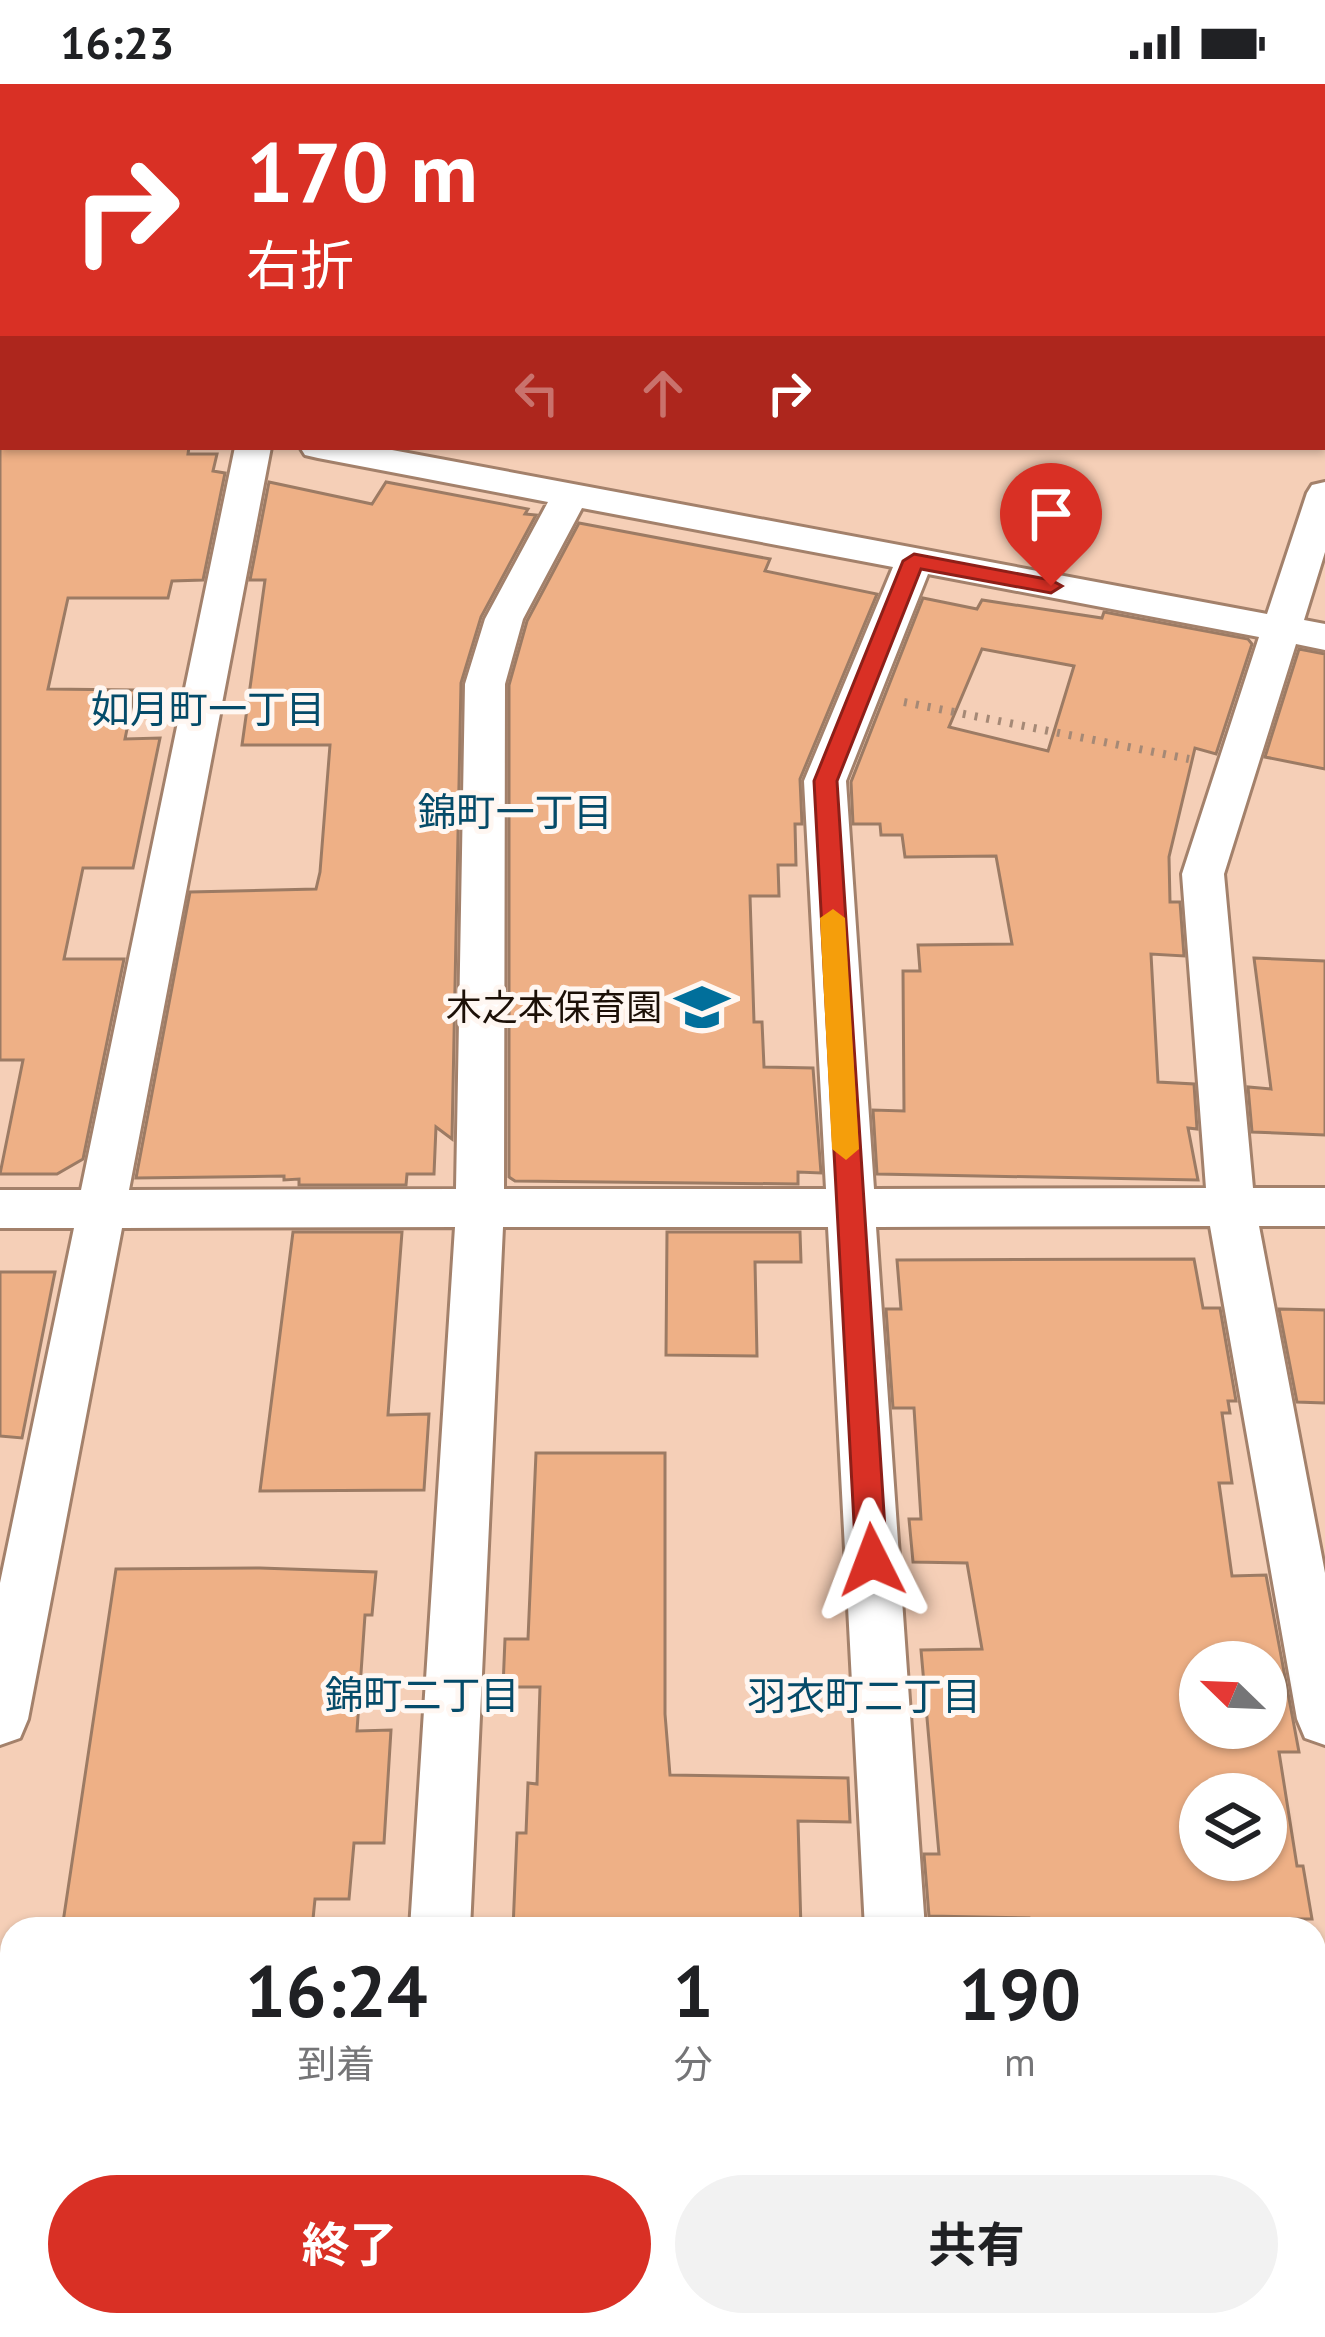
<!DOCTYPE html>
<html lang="ja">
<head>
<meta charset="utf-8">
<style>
	body { margin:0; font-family:"PT Sans","Noto Sans JP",sans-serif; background:#f2f2f2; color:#202124; height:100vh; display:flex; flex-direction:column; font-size:45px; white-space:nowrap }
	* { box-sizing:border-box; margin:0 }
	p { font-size:39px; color:#757577 }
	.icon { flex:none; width:66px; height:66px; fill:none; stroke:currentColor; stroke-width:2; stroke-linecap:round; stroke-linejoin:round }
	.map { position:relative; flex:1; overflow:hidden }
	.drawer { position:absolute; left:0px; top:1833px; width:1326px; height:420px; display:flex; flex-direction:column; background:#fff; border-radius:36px 36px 0 0; box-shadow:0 3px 9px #0004 }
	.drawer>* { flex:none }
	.guide { position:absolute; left:0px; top:0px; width:1326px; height:366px; box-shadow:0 3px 9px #0004; background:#d93025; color:#fff; overflow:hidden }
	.needle { width:78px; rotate:293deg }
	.fabs { position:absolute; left:1179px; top:1557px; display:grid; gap:24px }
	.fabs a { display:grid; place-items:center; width:108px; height:108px; border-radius:50%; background:#fff; box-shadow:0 3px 9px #0004; font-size:60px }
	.pin { position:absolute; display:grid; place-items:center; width:102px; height:102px; color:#fff; margin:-123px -51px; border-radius:50% 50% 50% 0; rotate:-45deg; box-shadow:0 0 12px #0007 }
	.pin .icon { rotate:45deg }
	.me { position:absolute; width:132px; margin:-66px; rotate:357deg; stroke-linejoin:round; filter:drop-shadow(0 0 9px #0008) }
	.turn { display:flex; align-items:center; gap:42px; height:252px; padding:0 48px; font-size:54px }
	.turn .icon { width:156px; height:156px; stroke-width:2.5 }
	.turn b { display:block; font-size:84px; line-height:102px }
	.lanes { display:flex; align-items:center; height:114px; padding:0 48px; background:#0003; justify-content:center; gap:60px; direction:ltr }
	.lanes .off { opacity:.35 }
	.eta { display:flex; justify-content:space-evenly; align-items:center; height:204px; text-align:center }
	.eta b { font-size:72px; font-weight:700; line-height:84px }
	.button { display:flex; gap:24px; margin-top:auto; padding:24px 48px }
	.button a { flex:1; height:138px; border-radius:72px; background:#d93025; color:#fff; font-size:48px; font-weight:700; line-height:138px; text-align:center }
	.button a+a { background:#f2f2f2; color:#202124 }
	.status { display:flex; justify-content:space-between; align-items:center; height:84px; padding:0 60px; background:#fff; direction:ltr }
	.status svg { height:33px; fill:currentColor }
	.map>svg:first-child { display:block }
</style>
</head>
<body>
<div class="status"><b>16:23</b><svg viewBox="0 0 49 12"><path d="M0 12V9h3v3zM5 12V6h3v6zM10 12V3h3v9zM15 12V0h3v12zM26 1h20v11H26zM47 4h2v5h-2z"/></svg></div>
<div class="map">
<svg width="1325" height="2253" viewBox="0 0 1325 2253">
	<rect width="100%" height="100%" fill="#f5cfb7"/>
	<g fill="#eeb086" stroke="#9c7b64" stroke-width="3" fill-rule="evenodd">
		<polygon points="189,363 188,370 217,370 213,387 225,389 203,496 172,497 168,514 68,514 48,605 135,606 125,655 160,654 133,784 83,784 64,875 124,875 83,1075 57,1090 0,1090 23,976 0,976 0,364"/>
		<polygon points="269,398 372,420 386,398 528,425 525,430 536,431 481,533 461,599 452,1055 436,1043 434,1090 407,1090 406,1101 299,1101 299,1095 284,1096 284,1092 136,1094 190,808 316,805 320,788 330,661 242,661 265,496 250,496"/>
		<polygon points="579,439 770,475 765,487 877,510 800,695 802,740 795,740 796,781 778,781 779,812 750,812 754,938 762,938 764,983 813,984 821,1089 798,1088 798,1100 515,1097 509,1093 509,601 527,537"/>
		<path d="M923,514L977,525L982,516L1102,534L1104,528L1248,555L1252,560L1216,670L1195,664L1169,773L1170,818H1180L1184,872L1151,870L1158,998L1194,1000L1197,1045L1188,1044L1198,1096L877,1090L873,1026L904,1027L903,887H920L918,861L1012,860L996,772L905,773L902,751H881L880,740H853L851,698ZM982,565L1074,582L1048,667L949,643Z"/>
		<polygon points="1299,565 1325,570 1325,685 1265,673"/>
		<polygon points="1254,874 1325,877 1325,1051 1252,1048 1248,1003 1271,1005"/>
		<polygon points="293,1148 402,1148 388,1331 429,1330 424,1406 260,1407"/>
		<polygon points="667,1148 800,1148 801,1178 755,1178 757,1272 666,1271"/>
		<path d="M1194,1175L1203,1224H1220L1236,1317H1228L1230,1329H1222L1232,1399H1219L1232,1492L1266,1491L1299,1668H1279L1297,1782H1303L1312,1835H1270L1271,1845H1030L1029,1834L929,1832L924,1770H939L921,1566L982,1565L967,1479L913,1478L909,1435H921L914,1324H893L886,1225H901L897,1176ZM1200,1578H1266V1644H1200ZM1200,1710H1266V1776H1200Z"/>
		<polygon points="0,1188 55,1188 22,1354 0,1352"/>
		<polygon points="1279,1225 1325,1226 1325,1319 1297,1318"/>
		<polygon points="536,1369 665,1369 665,1630 670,1691 848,1694 850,1738 798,1737 801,1845 513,1845 517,1749 526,1749 528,1699 537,1700 540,1603 503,1603 505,1555 528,1555"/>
		<polygon points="260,1484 376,1488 372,1531 365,1531 357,1647 391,1646 384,1759 354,1759 349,1815 315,1815 312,1845 62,1845 116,1485"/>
	</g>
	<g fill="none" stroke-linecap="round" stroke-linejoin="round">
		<defs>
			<g id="minor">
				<rect x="0" y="293" width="3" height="20"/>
				<path d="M235,363H271L129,1106L456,1105L465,600L485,535L548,418L318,374L305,371L300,363H376L1267,530L1307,409L1312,401L1325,398V468L1304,536L1325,540V566L1296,560L1224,790L1253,1104H1325V1142H1259L1325,1489V1661L1305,1654L1297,1635L1210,1142L876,1143L925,1845H865L828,1143H503L470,1845H410L455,1143L122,1144L28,1635L20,1654L0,1661V1499L74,1144H0V1106H81ZM582,424L893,483L804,697L826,1105H504L505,600L523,535ZM928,490L1259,553L1182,790L1206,1104L874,1105L846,697Z"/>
				<polygon points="385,2241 451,2241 450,2253 384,2253"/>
				<polygon points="887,2241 953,2241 954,2253 888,2253"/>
			</g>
			<polygon id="tertiary" points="242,0 283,0 240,3"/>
			<g id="secondary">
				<polygon points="1076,0 1132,0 1134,3 1078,3"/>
				<polygon points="1186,0 1243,0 1245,3 1188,3"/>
				<polygon points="1323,28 1325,29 1325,55 1323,54"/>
			</g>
		</defs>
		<use href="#minor" stroke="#a3816b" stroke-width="6"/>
		<use href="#tertiary" stroke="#a3816b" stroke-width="6"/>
		<use href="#secondary" stroke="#a3816b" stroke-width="6"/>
		<polyline stroke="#a58976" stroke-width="8" stroke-dasharray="3 9" stroke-linecap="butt" points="904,618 1189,675"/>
		<use href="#minor" fill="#fff" fill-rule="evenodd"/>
		<use href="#tertiary" fill="#fff" fill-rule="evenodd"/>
		<use href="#secondary" fill="#e4e8c7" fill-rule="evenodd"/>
	</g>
	<polygon fill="#d93025" stroke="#8d1f18" stroke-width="3" points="914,470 1051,496 1062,502 1051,509 921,485 837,697 887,1476 882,1486 872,1490 861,1486 856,1476 814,697 903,477"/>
	<polygon fill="#f59e0b" points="833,825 845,834 859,1065 846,1076 832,1065 820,834"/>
	<defs>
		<symbol id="school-bare" viewBox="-9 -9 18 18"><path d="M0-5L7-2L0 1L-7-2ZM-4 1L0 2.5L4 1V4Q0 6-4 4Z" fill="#016f9b" stroke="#fff7f2" stroke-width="2.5" paint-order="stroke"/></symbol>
	</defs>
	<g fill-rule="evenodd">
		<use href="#school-bare" x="664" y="885" width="76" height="76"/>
	</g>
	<g text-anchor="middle" stroke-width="10" stroke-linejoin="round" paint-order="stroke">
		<g font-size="36" fill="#1c1007" stroke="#fff7f2" text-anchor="end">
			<text x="662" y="936">木之本保育園</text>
		</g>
		<g font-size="39" fill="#054b69" stroke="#fff7f2">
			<text x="208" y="639">如月町一丁目</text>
			<text x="515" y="742">錦町一丁目</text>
			<text x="422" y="1625">錦町二丁目</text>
			<text x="864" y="1626">羽衣町二丁目</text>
		</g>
	</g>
</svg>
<div class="fabs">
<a><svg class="needle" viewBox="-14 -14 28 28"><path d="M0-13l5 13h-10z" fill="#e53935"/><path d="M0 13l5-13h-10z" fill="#757577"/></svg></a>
<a><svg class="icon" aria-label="layers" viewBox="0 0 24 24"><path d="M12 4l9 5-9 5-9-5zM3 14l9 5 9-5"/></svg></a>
</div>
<div class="pin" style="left:1051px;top:502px;background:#d93025"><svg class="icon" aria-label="arrive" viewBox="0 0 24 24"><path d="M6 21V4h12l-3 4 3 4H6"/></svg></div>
<svg class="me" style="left:872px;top:1476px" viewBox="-20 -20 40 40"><path d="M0-17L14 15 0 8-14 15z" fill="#d93025" stroke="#fff" stroke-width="4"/></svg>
<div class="guide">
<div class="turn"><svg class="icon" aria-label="right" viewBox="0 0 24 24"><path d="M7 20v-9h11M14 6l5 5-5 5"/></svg><div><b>170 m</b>右折</div></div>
<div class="lanes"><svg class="icon off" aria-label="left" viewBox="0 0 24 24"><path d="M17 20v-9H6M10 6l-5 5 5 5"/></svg><svg class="icon off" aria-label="ahead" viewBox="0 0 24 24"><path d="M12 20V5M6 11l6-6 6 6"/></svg><svg class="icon" aria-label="right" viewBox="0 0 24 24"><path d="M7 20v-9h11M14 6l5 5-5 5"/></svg></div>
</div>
<section class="drawer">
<div class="eta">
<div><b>16:24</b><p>到着</p></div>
<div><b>1</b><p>分</p></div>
<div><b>190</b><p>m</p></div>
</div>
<div class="button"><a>終了</a><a>共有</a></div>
</section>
</div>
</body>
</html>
